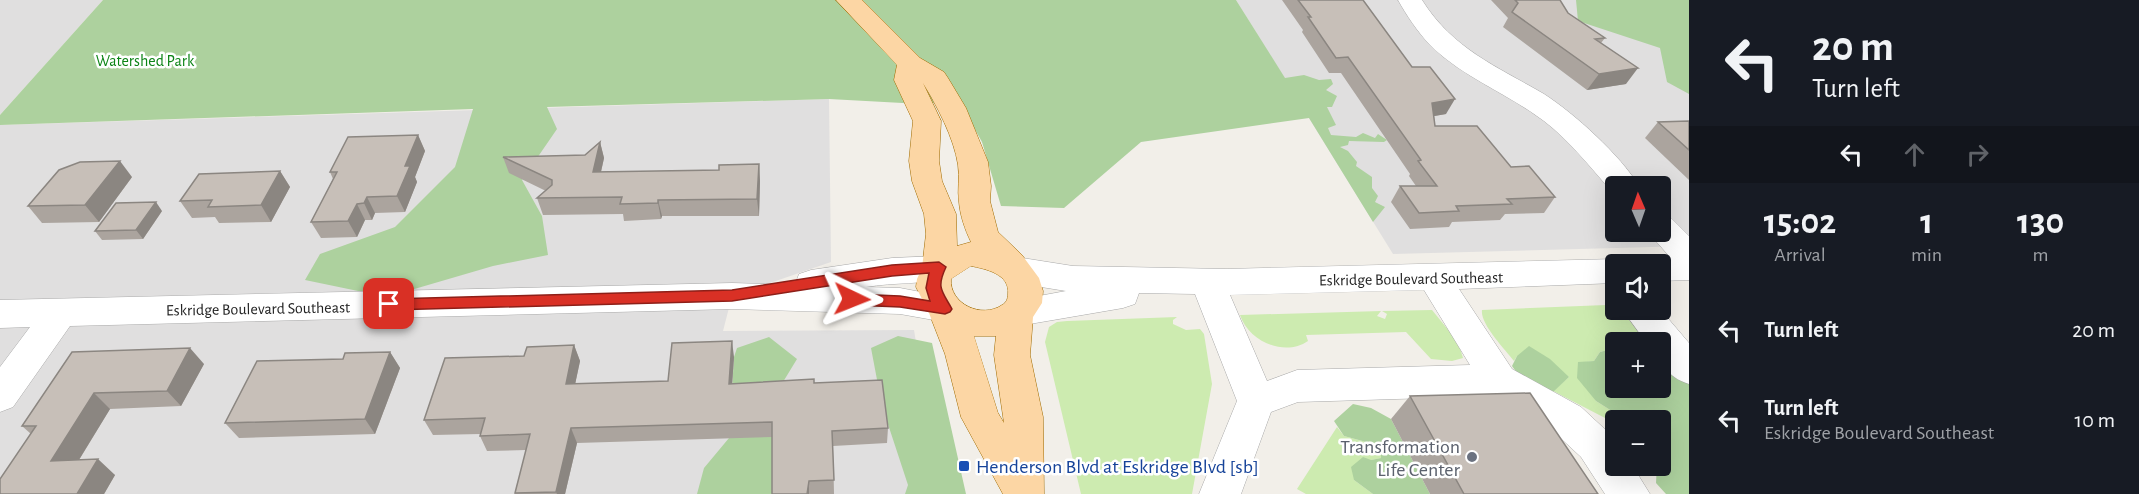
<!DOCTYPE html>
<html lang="en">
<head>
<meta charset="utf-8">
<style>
	body { margin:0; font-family:"Alegreya Sans",sans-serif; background:#20242c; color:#f1f3f6; height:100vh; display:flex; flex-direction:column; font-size:22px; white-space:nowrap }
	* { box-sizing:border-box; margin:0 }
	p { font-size:20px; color:#9ea1a6 }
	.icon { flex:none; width:33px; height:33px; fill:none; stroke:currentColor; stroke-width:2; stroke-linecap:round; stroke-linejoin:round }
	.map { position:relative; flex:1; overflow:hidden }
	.drawer { display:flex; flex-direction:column; background:#171b24; width:450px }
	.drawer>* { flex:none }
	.banner { background:#171b24; color:#f1f3f6; overflow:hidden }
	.needle { width:39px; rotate:358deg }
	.fabs { position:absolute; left:1605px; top:176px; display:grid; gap:12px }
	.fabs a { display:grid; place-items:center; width:66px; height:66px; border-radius:6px; background:#171b24; box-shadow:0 6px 24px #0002; font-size:30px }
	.pin { position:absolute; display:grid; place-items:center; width:51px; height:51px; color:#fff; margin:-26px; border-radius:12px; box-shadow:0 3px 9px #0006 }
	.me { position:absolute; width:66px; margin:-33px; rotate:92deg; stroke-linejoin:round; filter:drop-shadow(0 0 4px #0008) }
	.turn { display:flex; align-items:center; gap:21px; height:126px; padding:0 24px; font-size:27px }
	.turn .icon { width:78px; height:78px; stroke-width:2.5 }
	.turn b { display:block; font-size:42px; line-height:51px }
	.lanes { display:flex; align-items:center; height:57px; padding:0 24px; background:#0003; justify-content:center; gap:30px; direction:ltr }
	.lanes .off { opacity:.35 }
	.eta { display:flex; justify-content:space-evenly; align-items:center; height:102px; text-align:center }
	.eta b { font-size:36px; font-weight:700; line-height:42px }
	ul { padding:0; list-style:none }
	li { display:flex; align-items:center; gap:18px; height:90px; padding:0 24px }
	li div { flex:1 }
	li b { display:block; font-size:22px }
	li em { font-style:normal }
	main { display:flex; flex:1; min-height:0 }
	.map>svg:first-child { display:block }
</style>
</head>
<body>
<main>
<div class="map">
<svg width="1689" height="494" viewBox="0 0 1689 494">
	<rect width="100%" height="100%" fill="#f2efe9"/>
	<g fill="#e0dfdf" fill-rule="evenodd">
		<polygon points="0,0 103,0 0,115"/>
		<path d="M1236,0H1646L1689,34V246L1393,254ZM1616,186H1660V231H1616Z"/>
		<polygon points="829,99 831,262 732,296 723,331 914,330 941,494 0,494 0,125"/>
	</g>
	<g fill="#cdebb0">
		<path d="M1606,305C1622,306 1635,328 1645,339L1638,342H1616L1615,348L1600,352L1594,361L1578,363L1596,401L1626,420H1616L1615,437L1611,438L1605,418L1553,391L1569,377L1517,356L1514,361C1505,349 1480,324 1482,310Z"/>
		<path d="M1432,310L1458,342L1463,358L1452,361L1431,359L1406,332L1306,335L1308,341C1285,357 1249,342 1240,315L1381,311L1377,316L1385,319L1387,314L1382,311Z"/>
		<polygon points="1177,317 1173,320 1173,324 1186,330 1200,329 1204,334 1212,384 1192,494 1081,494 1045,342 1049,327 1057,322 1067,321"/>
		<polygon points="1337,427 1344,436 1381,446 1381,458 1371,460 1354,480 1373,494 1306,494 1297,489"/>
	</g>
	<g fill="#add19e">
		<polygon points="103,0 1236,0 1285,78 1304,75 1319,80 1331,79 1333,84 1326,90 1337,96 1332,107 1327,107 1336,125 1328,128 1331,135 1356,137 1363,133 1375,138 1378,134 1387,140 1384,142 1349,141 1348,145 1340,147 1348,151 1357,162 1356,166 1372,177 1372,188 1378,196 1375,202 1385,207 1373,222 1309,118 1141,142 1064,208 1001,206 982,142 959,101 921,104 829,99 547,107 557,129 522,180 542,216 548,255 493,266 387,297 305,280 320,254 395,227 455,167 473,109 0,125 0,115"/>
		<polygon points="1576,0 1689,0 1689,94 1667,82 1660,48 1578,21"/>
		<polygon points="898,336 932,343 966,494 905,494 908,485 882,406 871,348"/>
		<polygon points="769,337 797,359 783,382 774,494 697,494 704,468 729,438 734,357 737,348"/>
		<polygon points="1661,342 1689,372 1689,494 1666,494 1656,483 1657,465 1660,465 1660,420 1626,420 1596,401 1577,378 1578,362 1594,361 1600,352 1615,348 1616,387 1660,387"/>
		<polygon points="1529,346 1550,359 1569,377 1552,393 1517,373 1512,366 1517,356"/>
		<polygon points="1353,404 1371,408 1391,419 1430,494 1373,494 1354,480 1351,467 1363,457 1371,460 1381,458 1381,446 1344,436 1334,421"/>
	</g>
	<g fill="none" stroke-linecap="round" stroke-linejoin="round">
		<defs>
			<g id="minor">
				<path d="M1398,0H1422C1453,49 1496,66 1544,94C1575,114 1620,155 1639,186H1616V194L1613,193C1591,168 1570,141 1544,121C1507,93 1462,77 1430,45C1417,31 1407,16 1398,0Z"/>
				<polygon points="1660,215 1671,218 1689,236 1689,280 1660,281 1660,264 1646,264 1648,260 1669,256 1647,231 1660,231"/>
				<path d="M939,256L951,259L956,268L951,277C924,285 894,282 866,287L900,288L957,299L963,309L957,319L945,322L900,314L732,309L70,326L13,407L0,412V367L30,327L0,328V300L732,283L795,285L799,274L811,270L892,258Z"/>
				<path d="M1016,257L1073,266L1226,269L1616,259L1628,262L1629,264H1616V283L1459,289L1512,369L1581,407L1609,433L1616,442V465H1632L1650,494H1605L1581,457L1553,431L1494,396L1298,402L1271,412L1241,494H1199L1237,401L1195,294L1139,293L1135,304L1123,308L1018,326L1006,322L1000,312L1006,302L1066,291L1035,286L1004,278L999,269L1004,260ZM1424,290L1470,365L1297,370L1267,381L1230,295Z"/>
				<path d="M1622,309H1660L1689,343V384C1667,377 1660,364 1660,342H1646Z"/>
			</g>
			<path id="major" d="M836,0H862L920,58L944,72L948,78L966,108L988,162L991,186L990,201L998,232L1022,255L1039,278L1043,291L1042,303L1033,317L1030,355L1043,417L1044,494H1003L961,417L945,354L929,313L916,287L917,279L922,268L926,234L924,214L912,181L909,161L913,121L894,80L897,65ZM923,83C937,106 954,138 958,165C960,178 957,190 959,202C960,215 965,230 971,242L957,246L956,214L942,181L939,161L941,121ZM971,266C986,269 1010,274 1008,294C1008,299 1006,303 1002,305C982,319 949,304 951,279ZM974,336H996L994,355L1004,423L998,413Z"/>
		</defs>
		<use href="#minor" stroke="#a9a9a9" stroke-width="1"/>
		<use href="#major" stroke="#a06b00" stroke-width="1"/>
		<use href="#minor" fill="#fff" fill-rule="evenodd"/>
		<use href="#major" fill="#fcd6a4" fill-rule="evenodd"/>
	</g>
	<g fill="#aba49e">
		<polygon points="1282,0 1363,0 1446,114 1434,116 1435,126 1511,167 1555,197 1544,213 1505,214 1500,220 1452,222 1449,227 1410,229 1391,202 1400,186 1416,186 1409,176 1410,174 1341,73 1329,73 1302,32 1303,30"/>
		<polygon points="1491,0 1560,0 1568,13 1605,38 1601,43 1626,84 1587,90 1503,27 1508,18"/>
		<polygon points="1689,121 1689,180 1645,138 1658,122"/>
		<polygon points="418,135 425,151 415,177 417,182 405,212 375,213 372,220 365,220 357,237 321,238 311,222 333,179 330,172"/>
		<polygon points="600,142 604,158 601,172 719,170 759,164 760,181 759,216 662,216 661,219 624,221 623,214 543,215 537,198 546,191 509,173 503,157 585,155"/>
		<polygon points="280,171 290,187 271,222 219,223 215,217 192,218 180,201"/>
		<polygon points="132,177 99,222 42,223 28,206"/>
		<polygon points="162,211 143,239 102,240 95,231"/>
		<polygon points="574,345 580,361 575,384 668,381 734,357 732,384 814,383 888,428 887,443 833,446 834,494 772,494 772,437 577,443 565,494 515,494 515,493 526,450 487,451 480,436 480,434 433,435 424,420 524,356"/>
		<polygon points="72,352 204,364 181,406 110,409 79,460 115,475 104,494 0,494 31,434 22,426"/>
		<polygon points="390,352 400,368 375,434 239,438 225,423 343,359"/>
		<polygon points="1410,396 1598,494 1430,494 1391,419"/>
	</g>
	<g fill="#8b8681">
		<polygon points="1638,68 1626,84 1587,90 1599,74"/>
		<polygon points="1455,99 1446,114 1423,118 1432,103"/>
		<polygon points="418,135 425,151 415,177 417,182 405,212 397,196 405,166"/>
		<polygon points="600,142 604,158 597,189 593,172"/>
		<polygon points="120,161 132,177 99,222 85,205"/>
		<polygon points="759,164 760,181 759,216 757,199"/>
		<polygon points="280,171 290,187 271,222 261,205"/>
		<polygon points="367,197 375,213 372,220 364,203"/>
		<polygon points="658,200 662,216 661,219 658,203"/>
		<polygon points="156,202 162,211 143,239 136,230"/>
		<polygon points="357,204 365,220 357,237 348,221"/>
		<polygon points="732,341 734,357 731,400 729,384"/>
		<polygon points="574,345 580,361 572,399 566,384"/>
		<polygon points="190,348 204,364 181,406 167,391"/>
		<polygon points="390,352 400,368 375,434 365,419"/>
		<polygon points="94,393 110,409 69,476 51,461"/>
		<polygon points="571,428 577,443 565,494 557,494 556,492"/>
		<polygon points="98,459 115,475 104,494 77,494"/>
		<polygon points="809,481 809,494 807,494"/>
	</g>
	<g fill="#c7bfb8" stroke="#8b8681" stroke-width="1.5">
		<polygon points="1298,0 1363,0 1412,67 1430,67 1455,99 1432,103 1435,126 1477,126 1511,167 1529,166 1555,197 1507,199 1512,204 1456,206 1459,211 1419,213 1400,186 1437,186 1418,161 1421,160 1348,57 1336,58 1308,17 1311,17"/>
		<polygon points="1515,0 1560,0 1568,13 1605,38 1595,39 1638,68 1599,74 1512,12 1518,3"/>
		<polygon points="1689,121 1689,150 1658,122"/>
		<polygon points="418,135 405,166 410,166 397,196 367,197 364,203 357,204 348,221 311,222 337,172 330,172 348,137"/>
		<polygon points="600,142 593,172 719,170 719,165 759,164 757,199 658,200 658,203 620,204 622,197 537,198 552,185 552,180 503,157 585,155"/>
		<polygon points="120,161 85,205 28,206 59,170 80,162"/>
		<polygon points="280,171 261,205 208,207 212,200 180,201 199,174"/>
		<polygon points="156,202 136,230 95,231 116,203"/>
		<polygon points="732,341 729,384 814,379 814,383 882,380 888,428 832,431 834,480 809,481 807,494 772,494 772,422 571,428 556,492 515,493 530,434 480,436 485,418 424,420 445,358 524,356 527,347 574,345 566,384 668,381 672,343"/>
		<polygon points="190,348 167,391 94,393 51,461 98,459 77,494 0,494 0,479 36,426 22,426 72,352"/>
		<polygon points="390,352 365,419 225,423 257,361 343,359 345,353"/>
		<polygon points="1530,393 1598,494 1464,494 1410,396"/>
	</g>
	<path fill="#d93025" stroke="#8d1f18" stroke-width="1.5" d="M939,262L946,267C936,288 942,291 952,309L950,312L945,314L900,307L852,305L847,303L844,299L847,296L852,294L900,296L930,301L926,288L929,273L892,276L732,301L389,310L384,308L382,304L384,301L389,299L732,290L892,265Z"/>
	<circle fill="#6b7280" stroke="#fff" stroke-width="2" cx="1472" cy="457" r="6"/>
	<rect fill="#1a4fb4" stroke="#fff" stroke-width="2" x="958" y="460" width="12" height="12" rx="3"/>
	<g text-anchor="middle" stroke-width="5" stroke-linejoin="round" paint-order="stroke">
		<g font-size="16" fill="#0c8416" stroke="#fff">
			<text x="145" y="66">Watershed Park</text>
		</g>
		<g font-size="16" fill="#222" stroke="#fff">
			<text transform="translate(1411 278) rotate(-1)" y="6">Eskridge Boulevard Southeast</text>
			<text transform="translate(258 308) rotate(-1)" y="6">Eskridge Boulevard Southeast</text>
		</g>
		<g font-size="20" fill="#5b616d" stroke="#fff" text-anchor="end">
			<text x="1460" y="453">Transformation<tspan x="1460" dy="23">Life Center</tspan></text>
		</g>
		<g font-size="20" fill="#164399" stroke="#fff" text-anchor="start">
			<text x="976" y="473">Henderson Blvd at Eskridge Blvd [sb]</text>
		</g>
	</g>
</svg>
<div class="fabs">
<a><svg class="needle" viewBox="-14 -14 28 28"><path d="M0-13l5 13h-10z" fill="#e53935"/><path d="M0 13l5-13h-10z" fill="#9ea1a6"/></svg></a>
<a><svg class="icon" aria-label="sound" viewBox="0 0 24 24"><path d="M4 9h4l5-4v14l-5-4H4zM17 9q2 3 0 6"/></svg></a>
<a>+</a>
<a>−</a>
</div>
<div class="pin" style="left:389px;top:304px;background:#d93025"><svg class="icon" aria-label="arrive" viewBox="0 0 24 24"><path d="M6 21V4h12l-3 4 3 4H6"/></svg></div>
<svg class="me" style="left:852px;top:299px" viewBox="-20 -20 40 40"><path d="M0-17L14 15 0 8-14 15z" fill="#d93025" stroke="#fff" stroke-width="4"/></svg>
</div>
<section class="drawer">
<div class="banner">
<div class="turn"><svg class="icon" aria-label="left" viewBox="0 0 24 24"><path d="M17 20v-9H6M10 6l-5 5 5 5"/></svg><div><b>20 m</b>Turn left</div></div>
<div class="lanes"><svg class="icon" aria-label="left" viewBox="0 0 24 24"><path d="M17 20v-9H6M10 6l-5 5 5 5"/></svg><svg class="icon off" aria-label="ahead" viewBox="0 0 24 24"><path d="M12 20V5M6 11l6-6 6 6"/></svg><svg class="icon off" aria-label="right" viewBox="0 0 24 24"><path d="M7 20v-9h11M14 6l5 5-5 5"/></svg></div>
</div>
<div class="eta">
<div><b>15:02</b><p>Arrival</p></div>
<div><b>1</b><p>min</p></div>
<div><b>130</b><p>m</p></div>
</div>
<ul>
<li><svg class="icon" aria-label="left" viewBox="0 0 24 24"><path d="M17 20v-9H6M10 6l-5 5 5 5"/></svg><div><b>Turn left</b></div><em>20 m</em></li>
<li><svg class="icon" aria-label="left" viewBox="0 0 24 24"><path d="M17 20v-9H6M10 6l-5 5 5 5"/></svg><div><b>Turn left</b><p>Eskridge Boulevard Southeast</p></div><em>10 m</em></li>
</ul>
</section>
</main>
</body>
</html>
